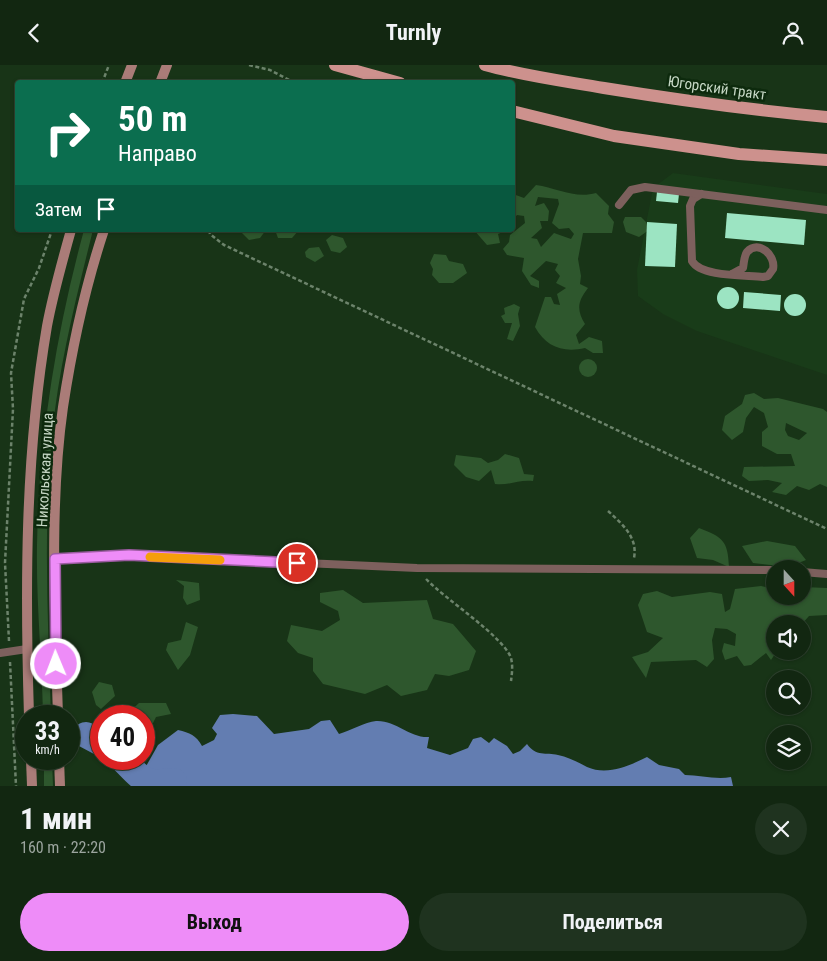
<!DOCTYPE html>
<html lang="ru">
<head>
<meta charset="utf-8">
<style>
	body { margin:0; font-family:"Roboto Condensed",sans-serif; background:#1f331f; color:#f1f3f6; height:100vh; display:flex; flex-direction:column; font-size:19px; white-space:nowrap }
	* { box-sizing:border-box; margin:0 }
	p { font-size:16px; color:#9ca59f }
	.icon { flex:none; width:28px; height:28px; fill:none; stroke:currentColor; stroke-width:2; stroke-linecap:round; stroke-linejoin:round }
	.map { position:relative; height:721px; overflow:hidden }
	.panel { display:flex; flex-direction:column; background:#122711; flex:1 }
	.panel>* { flex:none }
	.banner { position:absolute; left:15px; top:15px; width:500px; height:152px; border-radius:5px; box-shadow:0 1px 4px #0004,0 0 0 1px #314431; background:#0b6e4f; color:#fff; overflow:hidden }
	.needle { width:32px; rotate:159deg }
	.buttons { position:absolute; left:766px; top:495px; display:grid; gap:10px }
	.buttons a { display:grid; place-items:center; width:45px; height:45px; border-radius:50%; background:#122711; box-shadow:0 1px 4px #0004,0 0 0 1px #314431; font-size:25px }
	.speed { position:absolute; left:15px; top:640px; display:flex; gap:10px; font-size:25px; font-weight:700; text-align:center }
	.speed>* { display:grid; place-content:center; width:65px; height:65px; border-radius:50%; background:#122711; box-shadow:0 1px 4px #0004,0 0 0 1px #314431; line-height:1 }
	.speed small { font-size:12px; font-weight:400 }
	.speed .limit { border:8px solid #d22; background:#fff; color:#111 }
	.pin { position:absolute; display:grid; place-items:center; width:42px; height:42px; color:#fff; margin:-21px; border:2px solid #fff; border-radius:50%; box-shadow:0 1px 5px #0007 }
	.me { position:absolute; width:55px; margin:-28px; rotate:359deg; stroke-linejoin:round; filter:drop-shadow(0 0 4px #0008) }
	.turn { display:flex; align-items:center; gap:18px; height:105px; padding:0 20px; font-size:22px }
	.turn .icon { width:65px; height:65px; stroke-width:2.5 }
	.turn b { display:block; font-size:35px; line-height:42px }
	.then { display:flex; align-items:center; height:48px; padding:0 20px; background:#0003; gap:10px; font-size:19px }
	.round { display:grid; place-items:center; flex:none; width:52px; height:52px; border-radius:26px; background:#1f331f }
	.headline { display:flex; align-items:center; justify-content:space-between; height:85px; padding:0 20px }
	h1 { font-size:30px; font-weight:700; line-height:38px }
	.cta { display:flex; gap:10px; margin-top:auto; padding:10px 20px }
	.cta a { flex:1; height:58px; border-radius:30px; background:#ee8cf8; color:#111; font-size:20px; font-weight:700; line-height:58px; text-align:center }
	.cta a+a { background:#1f331f; color:#f1f3f6 }
	header { display:flex; justify-content:space-between; align-items:center; height:65px; padding:0 20px; background:#122711; font-size:22px; font-weight:700 }
	.map>svg:first-child { display:block }
</style>
</head>
<body>
<header><svg class="icon" aria-label="back" viewBox="0 0 24 24"><path d="M15 5l-7 7 7 7"/></svg>Turnly<svg class="icon" aria-label="person" viewBox="0 0 24 24"><circle cx="12" cy="8" r="4"/><path d="M4 21q1-7 8-7t8 7"/></svg></header>
<div class="map">
<svg width="827" height="721" viewBox="0 0 827 721">
	<rect width="100%" height="100%" fill="#183417"/>
	<polygon fill="#193c19" points="673,108 827,129 827,310 697,266 663,249 638,231 637,205 653,123"/>
	<g fill="#2e572d" fill-rule="evenodd">
		<path d="M536,120C557,123 575,134 596,128L609,141L608,149L614,157L612,168H583L578,194L581,211L580,219L588,223C578,236 576,244 585,259L576,270L579,279L589,272L602,276L603,288H593L585,283C563,288 546,282 535,262L545,232H551L554,239L560,240L557,229L566,223L556,218L560,211L555,205L558,199L546,196L530,211L539,216V223L531,220L522,206L524,193L507,190L503,184L509,177L510,170L525,158L524,151L517,150L513,155V145L515,142L513,140V129L524,133ZM538,132L558,134L559,139L552,158L559,164L569,163L574,169L571,174L554,168L541,182L537,174L531,173L542,163L540,156H548L549,146L544,138L535,141Z"/>
		<polygon points="625,152 641,152 646,157 649,165 639,172 626,167 623,157"/>
		<path d="M84,165H93C76,233 59,300 52,370C43,463 48,558 51,651H43C42,594 36,537 37,480C39,373 56,268 84,165Z"/>
		<polygon points="239,165 266,165 260,173 249,175"/>
		<polygon points="275,165 299,165 292,173 278,173"/>
		<polygon points="474,165 508,165 498,169 500,178 487,180"/>
		<polygon points="332,170 343,173 347,182 340,188 331,186 326,175"/>
		<polygon points="319,182 324,191 315,197 306,192 305,187 309,183"/>
		<polygon points="434,189 446,190 449,196 463,199 467,208 453,218 439,218 432,210 433,204 430,198"/>
		<polygon points="514,239 520,242 518,249 520,261 513,276 507,274 512,258 505,258 501,251 505,249 504,243"/>
		<circle cx="588" cy="303" r="9"/>
		<path d="M754,328L764,334L778,333L823,344L827,347V422L820,419L809,425L797,421L786,430L772,427L782,418L768,415L749,416L742,411L744,402L795,401L791,389H777L762,381V367L768,362L764,348L754,342L746,353L743,367L732,375L722,365L725,351L742,339L745,330ZM786,358L807,368L799,375L788,371L785,365Z"/>
		<path d="M505,389L519,393L524,409L534,410L533,416C519,414 509,421 495,419L491,405L479,416L466,412L454,400L456,390L481,393L488,398L498,395Z"/>
		<path d="M699,463C723,472 728,476 729,502L713,495L697,493L690,473Z"/>
		<polygon points="767,476 795,481 806,495 788,502 753,498 742,481"/>
		<polygon points="176,515 199,518 200,535 187,540 183,533 184,521"/>
		<polygon points="761,521 775,524 775,531 783,531 783,539 789,531 802,531 803,522 827,523 827,550 809,551 802,559 787,558 782,550 781,559 775,559 775,586 777,586 771,595 766,588 751,600 744,601 737,591 725,595 722,586 724,578 735,581 736,569 727,564 715,563 712,575 714,594 707,602 696,595 651,597 646,613 632,592 648,587 663,573 647,567 638,540 643,529 657,526 672,532 710,527 722,529 725,547 730,544 735,524"/>
		<polygon points="343,525 363,538 427,535 433,554 453,559 476,586 469,605 449,611 435,609 427,625 401,631 387,620 365,629 323,619 313,606 313,593 298,588 287,576 291,560 322,566 340,555 338,546 320,537 320,528"/>
		<polygon points="186,557 198,562 190,590 178,605 166,585 168,578 181,575"/>
		<polygon points="99,617 112,620 115,631 101,644 96,640 92,627"/>
		<polygon points="139,638 166,638 171,649 156,652 144,676 144,651 125,651"/>
		<polygon points="44,694 52,694 53,721 44,721"/>
	</g>
	<path fill="#637db1" d="M233,649L257,651L274,669L309,664L321,656L330,655L339,669C350,666 365,657 376,656C396,655 409,673 429,672L427,683L450,690L468,683L473,674L481,672L489,678L494,673L507,681L513,689L520,686L527,679C536,692 546,687 558,690C568,692 578,697 587,702C607,711 629,701 647,692L659,700L679,704L685,710C700,710 716,715 731,712L733,721H148L140,712L158,680L178,665C190,668 196,670 202,681L214,675L217,669L212,663L220,650Z"/>
	<g fill="none" stroke-linecap="round" stroke-linejoin="round">
		<g stroke="#637db1" stroke-width="26">
			<polyline points="86,670 101,678"/>
			<path d="M122,694C143,715 143,720 174,716"/>
		</g>
	</g>
	<g fill="#9ce4c2">
		<polygon points="657,127 679,129 678,138 656,136"/>
		<polygon points="727,148 806,155 804,180 725,173"/>
		<polygon points="647,157 677,159 675,202 645,201"/>
		<circle cx="728" cy="233" r="11"/>
		<polygon points="744,227 781,230 780,246 743,243"/>
		<circle cx="795" cy="240" r="11"/>
	</g>
	<g fill="none" stroke-linecap="round" stroke-linejoin="round">
		<g stroke="#6c836b" stroke-width="2.5" stroke-dasharray="4 2.5" stroke-linecap="butt">
			<polyline points="249,0 270,5 295,18"/>
			<polyline points="102,18 109,0"/>
			<polyline points="209,165 210,169 224,180 827,464"/>
			<path d="M608,446C622,459 638,472 634,493"/>
			<path d="M426,514C445,534 504,572 511,593C513,601 512,608 511,616"/>
			<polyline points="9,576 5,498 13,344 11,308 24,234 39,203 52,165"/>
			<polyline points="10,597 16,721"/>
		</g>
		<g stroke="#7d605d" stroke-width="8">
			<path d="M701,129L693,134L690,141L692,196C701,212 745,210 763,212L768,211L773,204C776,191 759,174 747,187C744,191 744,198 743,203L732,209"/>
			<polyline points="619,140 631,125 645,122 827,145"/>
			<polyline points="55,494 129,490 417,503 775,505"/>
			<polyline points="802,507 827,509"/>
			<polyline points="0,588 27,584"/>
		</g>
		<g stroke="#aa7c78" stroke-width="10">
			<polyline points="125,18 132,0"/>
			<polyline points="160,18 167,0"/>
			<path d="M29,651C25,521 25,390 47,261C53,229 62,197 71,165"/>
			<path d="M58,651C55,552 49,440 63,342C72,283 85,222 104,165"/>
			<polyline points="31,694 32,721"/>
			<polyline points="59,694 60,721"/>
		</g>
		<g stroke="#cd918d" stroke-width="12">
			<polyline points="335,0 400,18"/>
			<path d="M485,0C524,11 564,16 604,23C678,35 752,45 827,52"/>
			<polyline points="512,46 614,71 739,89 827,95"/>
		</g>
	</g>
	<g fill="none" stroke-linecap="round" stroke-linejoin="round">
		<defs>
			<polyline id="route" points="56,599 55,494 129,490 297,498"/>
		</defs>
		<use href="#route" stroke="#9b5ba1" stroke-width="12"/>
		<use href="#route" stroke="#ee8cf8" stroke-width="9"/>
		<polyline stroke="#f59e0b" stroke-width="9" points="150,492 220,495"/>
	</g>
	<g text-anchor="middle" stroke-width="5" stroke-linejoin="round" paint-order="stroke">
		<g font-size="15" fill="#c6d7c5" stroke="#0d2a0d">
			<text transform="translate(717 23) rotate(8)" y="5">Югорский тракт</text>
			<text transform="translate(45 405) rotate(-87)" y="5">Никольская улица</text>
		</g>
	</g>
</svg>
<div class="buttons">
<a><svg class="needle" viewBox="-14 -14 28 28"><path d="M0-13l5 13h-10z" fill="#e53935"/><path d="M0 13l5-13h-10z" fill="#9ca59f"/></svg></a>
<a><svg class="icon" aria-label="sound" viewBox="0 0 24 24"><path d="M4 9h4l5-4v14l-5-4H4zM17 9q2 3 0 6"/></svg></a>
<a><svg class="icon" aria-label="search" viewBox="0 0 24 24"><circle cx="10" cy="10" r="6"/><path d="M15 15l6 6"/></svg></a>
<a><svg class="icon" aria-label="layers" viewBox="0 0 24 24"><path d="M12 4l9 5-9 5-9-5zM3 14l9 5 9-5"/></svg></a>
</div>
<div class="speed"><div>33<small>km/h</small></div><div class="limit">40</div></div>
<div class="pin" style="left:297px;top:498px;background:#d93025"><svg class="icon" aria-label="arrive" viewBox="0 0 24 24"><path d="M6 21V4h12l-3 4 3 4H6"/></svg></div>
<svg class="me" style="left:56px;top:599px" viewBox="-20 -20 40 40"><circle r="17" fill="#ee8cf8" stroke="#fff" stroke-width="3"/><path d="M0-11L8 9 0 5-8 9z" fill="#fff"/></svg>
<div class="banner">
<div class="turn"><svg class="icon" aria-label="right" viewBox="0 0 24 24"><path d="M7 20v-9h11M14 6l5 5-5 5"/></svg><div><b>50 m</b>Направо</div></div>
<div class="then">Затем<svg class="icon" aria-label="arrive" viewBox="0 0 24 24"><path d="M6 21V4h12l-3 4 3 4H6"/></svg></div>
</div>
</div>
<section class="panel">
<div class="headline"><div><h1>1 мин</h1><p>160 m · 22:20</p></div><a class="round"><svg class="icon" aria-label="close" viewBox="0 0 24 24"><path d="M6 6l12 12M18 6L6 18"/></svg></a></div>
<div class="cta"><a>Выход</a><a>Поделиться</a></div>
</section>
</body>
</html>
